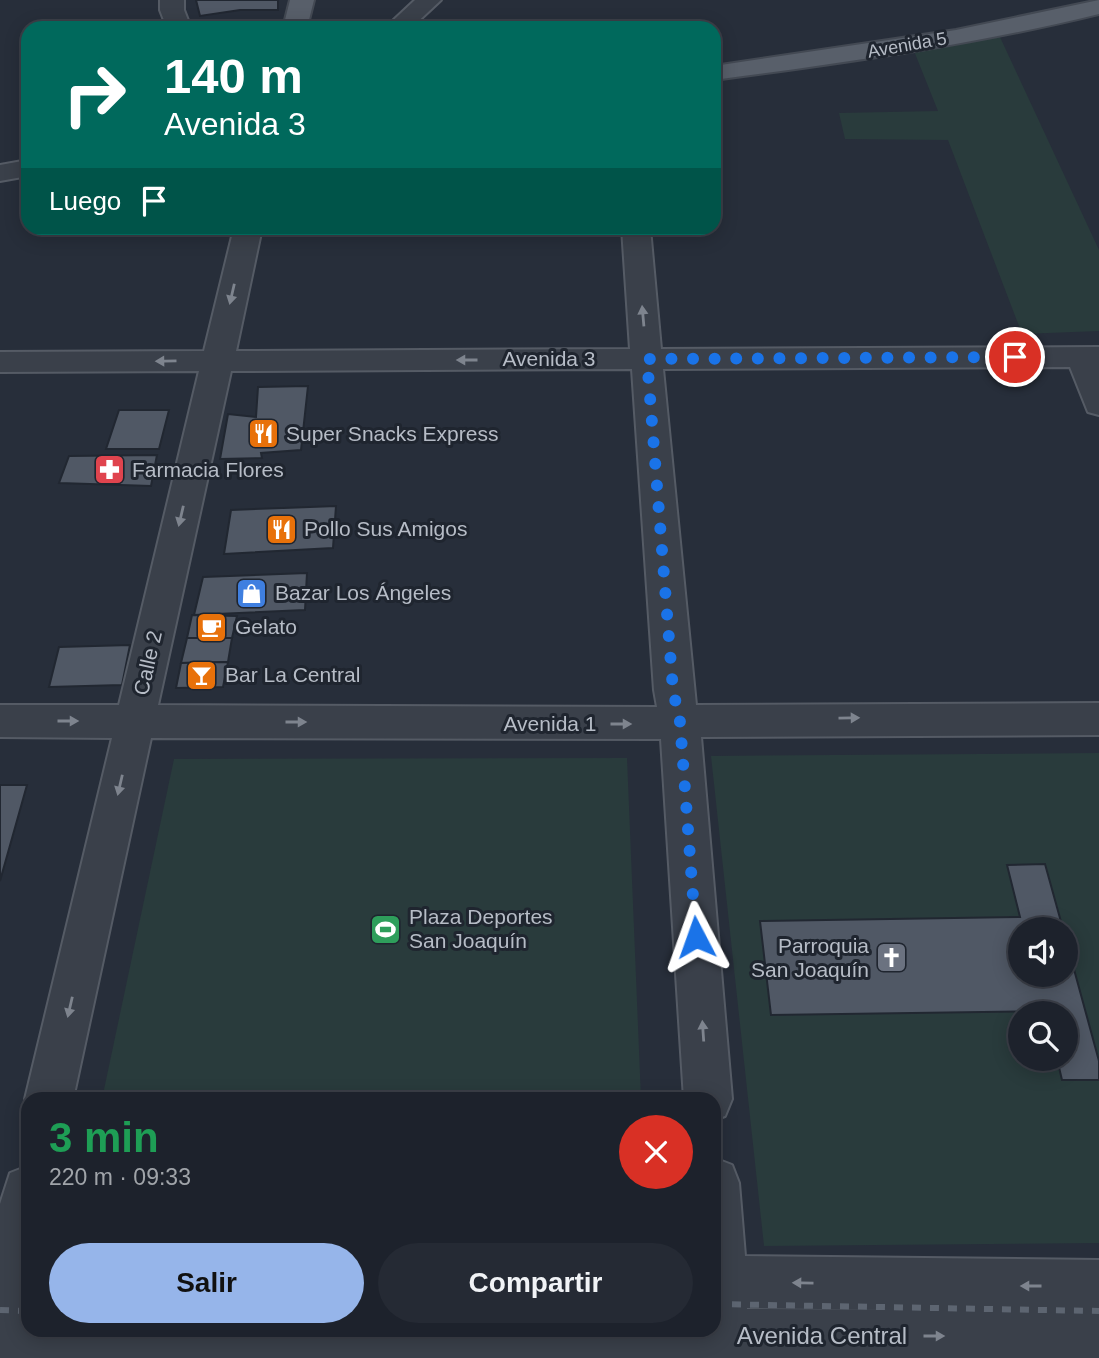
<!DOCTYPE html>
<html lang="es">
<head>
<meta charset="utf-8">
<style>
	body { margin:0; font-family:Arial,sans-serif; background:#252a34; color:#f1f3f6; height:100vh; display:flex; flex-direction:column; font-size:26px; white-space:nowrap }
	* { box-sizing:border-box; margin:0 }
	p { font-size:23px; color:#a0a4a9 }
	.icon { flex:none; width:38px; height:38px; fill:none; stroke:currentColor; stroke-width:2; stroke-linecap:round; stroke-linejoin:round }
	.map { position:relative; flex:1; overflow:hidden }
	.side { position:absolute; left:21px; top:1092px; width:700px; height:245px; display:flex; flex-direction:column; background:#1d222c; border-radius:21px; box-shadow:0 4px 18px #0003,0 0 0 2px #3b3f48 }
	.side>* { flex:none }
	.guide { position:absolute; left:21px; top:21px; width:700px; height:214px; border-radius:21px; box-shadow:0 4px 18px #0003,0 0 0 2px #3b3f48; background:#00695c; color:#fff; overflow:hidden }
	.tools { position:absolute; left:1008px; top:917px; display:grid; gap:14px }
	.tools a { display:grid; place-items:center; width:70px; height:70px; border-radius:50%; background:#1d222c; box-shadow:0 4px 18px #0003,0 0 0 2px #3b3f48; font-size:35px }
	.pin { position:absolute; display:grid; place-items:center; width:60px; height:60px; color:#fff; margin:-30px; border:4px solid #fff; border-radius:50%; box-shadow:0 2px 7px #0007 }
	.me { position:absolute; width:77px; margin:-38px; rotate:356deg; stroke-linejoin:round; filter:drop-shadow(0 0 5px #0008) }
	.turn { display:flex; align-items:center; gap:24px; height:147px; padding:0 28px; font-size:32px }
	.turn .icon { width:91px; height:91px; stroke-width:2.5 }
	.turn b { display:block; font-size:49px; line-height:60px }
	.then { display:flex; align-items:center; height:66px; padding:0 28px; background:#0003; gap:14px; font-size:26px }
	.round { display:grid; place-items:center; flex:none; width:74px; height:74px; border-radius:37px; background:#252a34 }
	.overview { display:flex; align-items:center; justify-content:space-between; height:119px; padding:0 28px }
	h1 { font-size:42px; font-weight:600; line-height:52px; color:#1e9e55 }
	.primary-button { display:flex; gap:14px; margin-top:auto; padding:14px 28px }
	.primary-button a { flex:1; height:80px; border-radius:42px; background:#96b5ea; color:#111; font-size:28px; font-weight:600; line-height:80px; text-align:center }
	.primary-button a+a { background:#252a34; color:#f1f3f6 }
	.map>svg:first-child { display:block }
</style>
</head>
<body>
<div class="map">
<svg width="1099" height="1358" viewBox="0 0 1099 1358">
	<rect width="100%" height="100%" fill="#272e3a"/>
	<g fill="#293b3c">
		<polygon points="999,35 1099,250 1099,331 1022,334 948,140 845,139 839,113 938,111 914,51"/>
		<polygon points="1099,753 1099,1061 1066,940 1066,929 1063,929 1045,864 1007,865 1020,917 761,921 772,1015 1045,1011 1045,1013 1020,1013 1020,1059 1057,1059 1062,1080 1099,1080 1099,1243 764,1246 711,756"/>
		<polygon points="627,758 641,1099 102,1099 174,759"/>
	</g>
	<g fill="#505865" stroke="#212731" stroke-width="2">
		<polygon points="196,0 278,0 278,10 240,10 200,16"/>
		<polygon points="308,386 301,450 261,453 262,458 220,459 228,414 256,417 258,387"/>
		<polygon points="119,410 169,410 159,449 106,449"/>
		<polygon points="157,455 151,486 59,483 69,456"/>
		<polygon points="336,506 333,548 224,554 231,510"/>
		<polygon points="307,573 305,610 194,615 203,577"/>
		<polygon points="192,615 237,616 232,638 187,638"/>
		<polygon points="187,638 232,638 228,662 181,663"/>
		<polygon points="130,645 122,685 49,687 59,647"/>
		<polygon points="228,662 223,687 176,688 181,663"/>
		<polygon points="0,785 27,785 0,881"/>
		<polygon points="1045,864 1063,929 1020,929 1020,975 1066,975 1066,940 1099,1061 1099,1080 1062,1080 1057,1059 1066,1059 1066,1013 1045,1013 1045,1011 771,1015 760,921 1020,917 1007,865"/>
	</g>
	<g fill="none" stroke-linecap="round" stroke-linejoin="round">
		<defs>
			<g id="minor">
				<polygon points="160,0 184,0 184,10 191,28 167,28 160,10"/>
				<polygon points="415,0 441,0 411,28 385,28"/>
				<polygon points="28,160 28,176 0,181 0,165"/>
				<path d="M234,228H262L236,351L630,349L622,228H650L661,349L1099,347V415L1088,412L1070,367L663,369L696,705L1099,703V735L701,737L732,1099L725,1116L714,1120V1099H684L661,739L151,738L73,1099H28V1106L25,1099L112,738L0,737V705H119L199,371L0,372V352L204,351ZM632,369L654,690L657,707L158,705L231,371Z"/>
				<path d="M714,1158L732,1165L739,1183L745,1256L1099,1260V1358H0V1204L10,1173L28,1166V1330H714ZM747,1308L899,1310L747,1309Z"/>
			</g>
			<g id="major">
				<polygon points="290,0 314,0 307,28 283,28"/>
				<path d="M1099,0V14C972,45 843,63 714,80V66L956,30Z"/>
			</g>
		</defs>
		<use href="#minor" stroke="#555b65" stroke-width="4"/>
		<use href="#major" stroke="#434953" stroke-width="4"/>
		<use href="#minor" fill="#3a404a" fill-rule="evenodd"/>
		<use href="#major" fill="#585f6a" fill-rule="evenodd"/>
		<g stroke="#5d6571" stroke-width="6" stroke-dasharray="9 9" stroke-linecap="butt">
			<polyline points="714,1304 1099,1311"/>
			<polyline points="0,1310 28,1311"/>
		</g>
	</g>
	<defs><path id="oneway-solid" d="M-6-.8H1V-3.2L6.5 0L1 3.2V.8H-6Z" transform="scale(1.75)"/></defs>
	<g fill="#7e848e">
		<use href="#oneway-solid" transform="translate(232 294) rotate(103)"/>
		<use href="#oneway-solid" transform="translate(643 316) rotate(-95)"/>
		<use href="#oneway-solid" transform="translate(467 360) rotate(180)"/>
		<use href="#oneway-solid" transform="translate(166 361) rotate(179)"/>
		<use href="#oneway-solid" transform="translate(181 516) rotate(103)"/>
		<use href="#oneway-solid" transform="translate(849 718) rotate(-1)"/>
		<use href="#oneway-solid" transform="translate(68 721)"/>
		<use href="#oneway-solid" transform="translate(296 722)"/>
		<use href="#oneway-solid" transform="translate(621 724)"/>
		<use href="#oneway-solid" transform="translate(120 785) rotate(103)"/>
		<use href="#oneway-solid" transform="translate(70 1007) rotate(103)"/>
		<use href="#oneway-solid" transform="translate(703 1031) rotate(-94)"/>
		<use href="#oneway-solid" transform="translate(803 1283) rotate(-179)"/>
		<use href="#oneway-solid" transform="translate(1031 1286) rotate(-180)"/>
		<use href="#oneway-solid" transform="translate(934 1336)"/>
	</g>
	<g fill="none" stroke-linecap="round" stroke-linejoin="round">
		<polyline stroke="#1a73e8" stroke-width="12" stroke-dasharray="0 21.6" points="696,937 680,722 673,690 647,359 1015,357"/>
	</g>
	<defs>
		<symbol id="restaurant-square" viewBox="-11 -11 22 22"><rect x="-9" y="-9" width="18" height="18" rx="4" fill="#e8710a" stroke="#1f252f"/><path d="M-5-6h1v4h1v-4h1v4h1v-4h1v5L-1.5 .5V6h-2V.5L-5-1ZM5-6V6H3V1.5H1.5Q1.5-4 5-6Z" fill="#fff"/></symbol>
		<symbol id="pharmacy-square" viewBox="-11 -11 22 22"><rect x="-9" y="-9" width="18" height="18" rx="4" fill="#e0444e" stroke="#1f252f"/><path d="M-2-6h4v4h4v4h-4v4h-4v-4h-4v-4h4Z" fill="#fff"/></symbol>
		<symbol id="shop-square" viewBox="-11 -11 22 22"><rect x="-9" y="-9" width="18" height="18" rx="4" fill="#3f7fe0" stroke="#1f252f"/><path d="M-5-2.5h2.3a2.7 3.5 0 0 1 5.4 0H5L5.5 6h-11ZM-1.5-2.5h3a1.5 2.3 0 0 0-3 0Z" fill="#fff"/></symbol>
		<symbol id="cafe-square" viewBox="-11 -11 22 22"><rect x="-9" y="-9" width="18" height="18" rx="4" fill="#e8710a" stroke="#1f252f"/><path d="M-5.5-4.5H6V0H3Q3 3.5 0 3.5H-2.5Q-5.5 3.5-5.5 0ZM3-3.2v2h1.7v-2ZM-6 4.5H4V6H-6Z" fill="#fff"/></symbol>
		<symbol id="bar-square" viewBox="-11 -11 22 22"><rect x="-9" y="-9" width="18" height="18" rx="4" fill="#e8710a" stroke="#1f252f"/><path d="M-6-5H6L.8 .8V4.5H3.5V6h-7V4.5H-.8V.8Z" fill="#fff"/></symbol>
		<symbol id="stadium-square" viewBox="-11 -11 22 22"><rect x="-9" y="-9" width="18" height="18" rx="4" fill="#2e9e5b" stroke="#1f252f"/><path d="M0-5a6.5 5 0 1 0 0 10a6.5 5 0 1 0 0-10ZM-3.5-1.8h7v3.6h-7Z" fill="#fff"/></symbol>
		<symbol id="church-square" viewBox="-11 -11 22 22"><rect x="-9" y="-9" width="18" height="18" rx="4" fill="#6b7280" stroke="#1f252f"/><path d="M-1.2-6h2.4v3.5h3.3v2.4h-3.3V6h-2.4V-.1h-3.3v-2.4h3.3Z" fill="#fff"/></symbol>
	</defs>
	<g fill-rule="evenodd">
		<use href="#restaurant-square" x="246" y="416" width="35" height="35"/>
		<use href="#pharmacy-square" x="92" y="452" width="35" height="35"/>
		<use href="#restaurant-square" x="264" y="512" width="35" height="35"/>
		<use href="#shop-square" x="234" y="576" width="35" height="35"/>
		<use href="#cafe-square" x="194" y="610" width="35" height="35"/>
		<use href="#bar-square" x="184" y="658" width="35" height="35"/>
		<use href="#stadium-square" x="368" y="912" width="35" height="35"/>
		<use href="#church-square" x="874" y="940" width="35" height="35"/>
	</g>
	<g text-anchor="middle" stroke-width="6" stroke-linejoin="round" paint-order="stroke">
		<g font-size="18" fill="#b6bcc6" stroke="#1f252f">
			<text transform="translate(907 45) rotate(-10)" y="6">Avenida 5</text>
		</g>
		<g font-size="21" fill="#b6bcc6" stroke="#1f252f">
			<text x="549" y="366">Avenida 3</text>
			<text transform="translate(148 663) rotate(-77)" y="7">Calle 2</text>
			<text x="550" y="731">Avenida 1</text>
		</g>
		<g font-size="21" fill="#b6bcc6" stroke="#1f252f" text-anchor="start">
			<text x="286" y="441">Super Snacks Express</text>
			<text x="132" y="477">Farmacia Flores</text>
			<text x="304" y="536">Pollo Sus Amigos</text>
			<text x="275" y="600">Bazar Los Ángeles</text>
			<text x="235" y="634">Gelato</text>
			<text x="225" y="682">Bar La Central</text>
			<text x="409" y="924">Plaza Deportes<tspan x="409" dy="24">San Joaquín</tspan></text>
			<text x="869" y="953" text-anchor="end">Parroquia<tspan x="869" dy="24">San Joaquín</tspan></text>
		</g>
		<g font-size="24" fill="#b6bcc6" stroke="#1f252f">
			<text x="822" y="1344">Avenida Central</text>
		</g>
	</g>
</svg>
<div class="tools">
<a><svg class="icon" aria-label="sound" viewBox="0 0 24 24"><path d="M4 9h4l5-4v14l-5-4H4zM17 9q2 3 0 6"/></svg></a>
<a><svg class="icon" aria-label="search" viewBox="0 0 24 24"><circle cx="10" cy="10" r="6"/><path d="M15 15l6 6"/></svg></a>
</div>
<div class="pin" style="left:1015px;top:357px;background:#d93025"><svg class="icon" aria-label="arrive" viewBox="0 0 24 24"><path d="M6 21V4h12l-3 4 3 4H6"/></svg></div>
<svg class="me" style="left:696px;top:937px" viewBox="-20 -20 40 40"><path d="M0-17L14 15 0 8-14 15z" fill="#1a73e8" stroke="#fff" stroke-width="4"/></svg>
<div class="guide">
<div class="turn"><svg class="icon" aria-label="right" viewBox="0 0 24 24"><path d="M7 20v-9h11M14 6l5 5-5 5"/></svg><div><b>140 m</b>Avenida 3</div></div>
<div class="then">Luego<svg class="icon" aria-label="arrive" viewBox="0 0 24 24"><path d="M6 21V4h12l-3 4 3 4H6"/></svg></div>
</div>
<section class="side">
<div class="overview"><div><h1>3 min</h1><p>220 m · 09:33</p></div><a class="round" style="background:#d93025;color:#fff"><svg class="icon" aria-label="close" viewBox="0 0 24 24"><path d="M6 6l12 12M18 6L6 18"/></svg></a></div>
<div class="primary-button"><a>Salir</a><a>Compartir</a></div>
</section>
</div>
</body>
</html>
